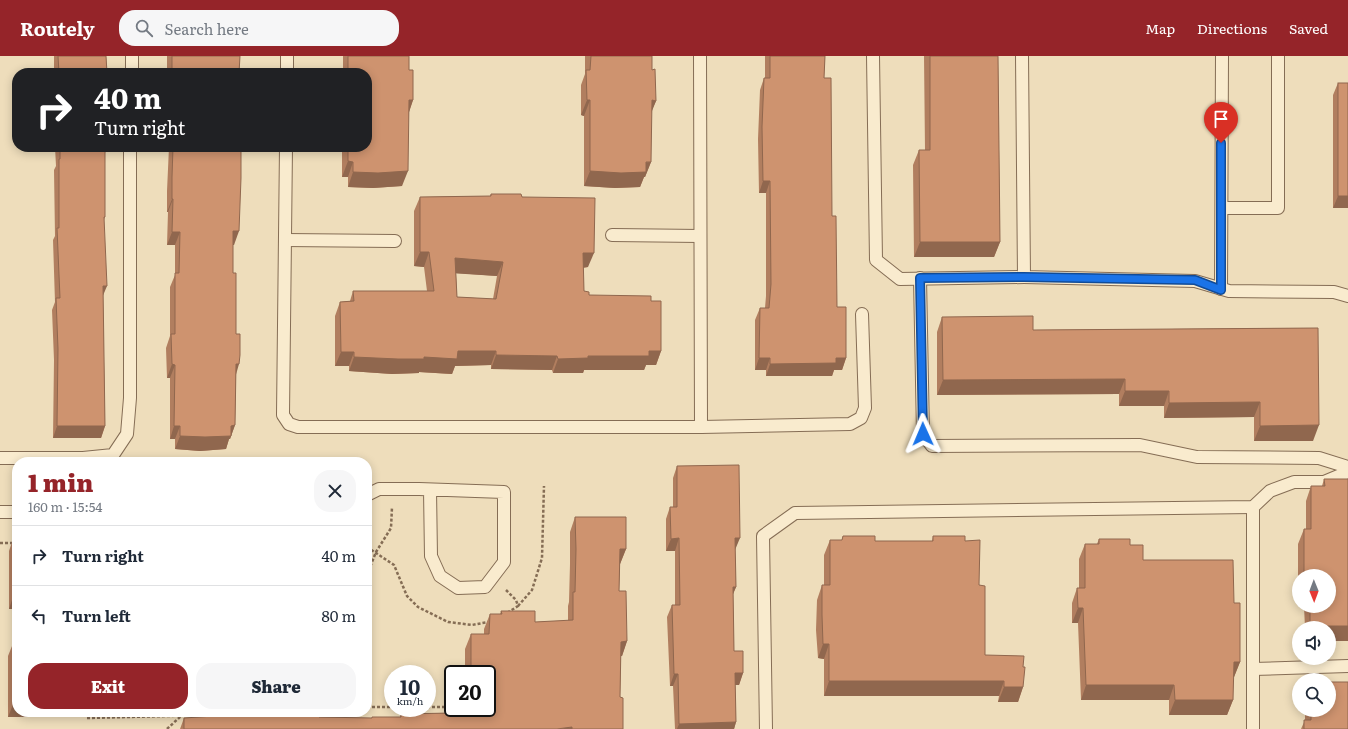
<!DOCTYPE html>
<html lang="en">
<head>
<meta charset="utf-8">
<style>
	body { margin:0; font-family:Literata,serif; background:#f6f6f7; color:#1f2937; height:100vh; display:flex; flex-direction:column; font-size:15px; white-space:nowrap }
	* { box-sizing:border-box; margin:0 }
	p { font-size:13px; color:#747a83 }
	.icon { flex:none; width:22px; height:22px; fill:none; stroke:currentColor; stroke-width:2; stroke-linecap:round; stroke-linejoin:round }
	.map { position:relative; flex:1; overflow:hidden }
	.details { position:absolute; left:12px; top:401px; width:360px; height:260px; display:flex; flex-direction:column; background:#fff; border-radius:16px; box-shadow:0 2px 10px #0003 }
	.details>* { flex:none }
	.hud { position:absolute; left:12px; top:12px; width:360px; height:84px; border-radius:16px; box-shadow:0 2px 10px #0003; background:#202124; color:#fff; overflow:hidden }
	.needle { width:26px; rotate:179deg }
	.fabs { position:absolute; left:1292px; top:513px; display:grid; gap:8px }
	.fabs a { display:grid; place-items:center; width:44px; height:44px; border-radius:50%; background:#fff; box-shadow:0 2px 10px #0003; font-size:20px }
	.speed { position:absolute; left:384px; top:609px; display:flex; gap:8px; font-size:20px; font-weight:700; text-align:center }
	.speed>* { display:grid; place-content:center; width:52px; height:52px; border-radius:50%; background:#fff; box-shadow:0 2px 10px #0003; line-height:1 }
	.speed small { font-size:10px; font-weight:400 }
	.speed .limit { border:2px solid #111; border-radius:6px; background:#fff; color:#111 }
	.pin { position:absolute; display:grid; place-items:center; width:34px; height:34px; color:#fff; margin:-41px -17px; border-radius:50% 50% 50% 0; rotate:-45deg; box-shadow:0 0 4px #0007 }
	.pin .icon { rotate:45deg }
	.me { position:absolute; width:44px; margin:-22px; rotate:359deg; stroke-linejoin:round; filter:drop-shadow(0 0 3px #0008) }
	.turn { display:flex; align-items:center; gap:14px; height:84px; padding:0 16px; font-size:18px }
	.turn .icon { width:52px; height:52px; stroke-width:2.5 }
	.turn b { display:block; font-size:28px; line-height:34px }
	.round { display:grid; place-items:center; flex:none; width:42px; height:42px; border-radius:16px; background:#f6f6f7 }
	.summary { display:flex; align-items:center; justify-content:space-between; height:68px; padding:0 16px }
	h1 { font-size:24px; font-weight:800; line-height:30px; color:#952429 }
	.action { display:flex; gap:8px; margin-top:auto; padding:8px 16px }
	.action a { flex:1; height:46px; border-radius:16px; background:#952429; color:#fff; font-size:16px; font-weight:800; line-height:46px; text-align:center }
	.action a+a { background:#f6f6f7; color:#1f2937 }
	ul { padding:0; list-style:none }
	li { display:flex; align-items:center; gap:12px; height:60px; padding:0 16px; border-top:1px solid #e0e1e3 }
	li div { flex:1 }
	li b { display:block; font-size:15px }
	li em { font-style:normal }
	header { display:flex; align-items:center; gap:24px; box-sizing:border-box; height:56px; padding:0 20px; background:#952429; color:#fff }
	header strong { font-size:19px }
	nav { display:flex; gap:22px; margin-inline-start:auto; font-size:14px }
	.search { width:280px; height:36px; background:#f6f6f7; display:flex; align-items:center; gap:10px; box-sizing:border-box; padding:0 14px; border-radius:16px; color:#747a83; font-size:15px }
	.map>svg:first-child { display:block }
</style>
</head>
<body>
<header>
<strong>Routely</strong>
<div class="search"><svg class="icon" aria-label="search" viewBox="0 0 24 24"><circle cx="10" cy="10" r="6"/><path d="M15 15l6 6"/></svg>Search here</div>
<nav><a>Map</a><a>Directions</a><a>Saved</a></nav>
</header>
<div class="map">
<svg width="1348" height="673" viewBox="0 0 1348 673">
	<rect width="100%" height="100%" fill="#edb"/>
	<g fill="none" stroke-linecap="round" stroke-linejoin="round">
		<defs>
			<g id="lane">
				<polyline points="700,0 701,371"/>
				<polyline points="873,0 876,204 900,223 1024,221"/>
				<polyline points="1022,0 1024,221 1195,225 1229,235 1334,236 1348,240"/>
				<polyline points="132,17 132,0"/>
				<polyline points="287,17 287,0"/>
				<polyline points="286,91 283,359 289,368 298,371 701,371 850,368 861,362 865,352 862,258"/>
				<polyline points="1222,152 1278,152 1278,0"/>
				<polyline points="612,179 700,180"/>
				<polyline points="285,184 395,185"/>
				<polyline points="920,222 923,378 932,390 1140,389 1197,401 1319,402 1348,411"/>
				<polyline points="1221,233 1222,0"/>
				<polyline points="0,402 83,402 113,399 127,378 130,342 130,91"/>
				<polyline points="367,439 379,433 419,433 504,436 504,506 485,531 458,532 440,520 431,500 430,434"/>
				<polyline points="1253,451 1253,673"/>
				<polyline points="0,456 17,456"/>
				<polyline points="1253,613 1348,610"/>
				<polyline points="766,673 763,480 795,457 1253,451 1270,435 1294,426 1324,426 1348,416"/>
			</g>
		</defs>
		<use href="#lane" stroke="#856d55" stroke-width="14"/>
		<g stroke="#856d55" stroke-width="2.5" stroke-dasharray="3 2" stroke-linecap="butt">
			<polyline points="0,487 17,487"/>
			<polyline points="367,491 394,509 407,540 418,551 448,566 472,569 488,566"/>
			<polyline points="506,534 516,544 518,550 507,557"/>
			<polyline points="367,540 370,511 376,496 391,472 392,451"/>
			<polyline points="518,550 532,534 542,502 544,430"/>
			<polyline points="367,651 393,651"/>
			<polyline points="427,651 453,651"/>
			<polyline points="87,662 210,659"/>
			<polyline points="167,673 181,660"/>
		</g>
		<use href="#lane" stroke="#f9ebce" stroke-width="12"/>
	</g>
	<g fill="#b17e5f" fill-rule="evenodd">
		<polygon points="54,0 106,0 107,17 54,17"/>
		<polygon points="167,0 240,0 239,17 167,17"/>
		<polygon points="343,0 409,0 409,14 413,44 409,56 402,130 373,132 348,131 348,121 342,121 342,91 367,91 367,17 343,17"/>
		<polygon points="585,0 652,0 652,14 656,45 651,56 651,106 645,121 644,121 640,131 615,132 584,130 584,60 581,59 581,29 585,18"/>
		<polygon points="765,0 825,0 824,22 837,251 846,302 842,314 834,314 832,320 766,320 766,314 755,314 755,264 760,252 765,252 766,240 766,137 759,137 758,83 760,34 764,22 765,22"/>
		<polygon points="924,0 998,0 1000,186 994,201 914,201 913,109 919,94 925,94"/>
		<polygon points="1338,27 1348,27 1348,152 1333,152 1333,39"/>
		<polygon points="55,91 107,91 105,97 105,161 104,164 103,241 105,370 101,382 53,382 54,304 52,254 55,246 53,184 55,180 54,114 56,110"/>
		<polygon points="169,91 241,91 234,189 233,189 233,217 236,318 235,369 230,383 229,383 226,393 200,395 175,393 175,383 170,383 170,322 167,322 166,292 170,280 170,231 175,219 175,189 167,189 168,156 167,156 167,135"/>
		<path d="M491,138L522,141L588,211L583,212L584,235L589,239L651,245L661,295L656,309H646L644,314H584L583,317H553L552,314L491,313V309L455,310L452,318L419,316V317L392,318L349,315V310H335V260L340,246L350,245L353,235H427L424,211L414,210V155L420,141L490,140ZM456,217L497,220L493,243L457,241Z"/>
		<polygon points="942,261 1033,274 1318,272 1313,385 1254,385 1254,361 1164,362 1164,350 1119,350 1119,338 937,339 937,276"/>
		<polygon points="677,410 735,494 736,531 733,538 734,595 743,617 739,629 735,629 736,666 734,673 675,673 673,630 670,630 667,561 672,549 675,549 675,495 666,495 666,463 670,451 673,451 673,422"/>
		<polygon points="1324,423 1348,423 1348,585 1329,585 1329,572 1305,572 1304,550 1329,550 1329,520 1299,520 1299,547 1298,541 1298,488 1304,473 1306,473 1306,445 1311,430 1322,430"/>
		<polygon points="575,461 626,493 620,508 619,535 627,585 622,600 621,600 620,641 623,673 180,673 184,662 208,661 207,656 271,656 271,657 319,661 372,662 400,661 401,658 445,657 449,646 487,652 487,618 465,618 465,593 471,578 484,578 484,573 490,558 500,558 501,555 535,566 568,565 568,550 569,546 570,508 570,476"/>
		<polygon points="14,480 17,480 17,656 63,656 62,661 8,661 8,600 14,585 15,585 15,553 9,553 9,495"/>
		<polygon points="843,480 875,485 932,485 933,480 965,485 979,529 985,599 1023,631 1018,646 998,646 999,640 824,640 824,603 818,602 816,574 817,544 822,529 824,529 824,499 830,484 842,484"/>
		<polygon points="1099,483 1130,489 1143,504 1234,547 1240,606 1234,621 1233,621 1233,644 1227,659 1169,659 1169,644 1081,644 1078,567 1072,567 1072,547 1077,532 1079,532 1079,503 1085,488 1097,488"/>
		<polygon points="1305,654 1329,654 1348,673 1301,673 1305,664"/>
	</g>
	<g fill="#90674e">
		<polygon points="409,44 413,44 408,59"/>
		<polygon points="587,44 590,44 584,60 581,59"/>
		<polygon points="652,44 656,45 650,60"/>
		<polygon points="348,105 353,106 348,121 342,121"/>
		<polygon points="651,106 645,121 644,121 640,131 615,132 584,130 590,115"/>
		<polygon points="408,115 402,130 373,132 348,131 353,116"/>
		<polygon points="763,125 770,125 766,137 759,137"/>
		<polygon points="1338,140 1348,140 1348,152 1333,152"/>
		<polygon points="172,143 173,143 168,156 167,156"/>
		<polygon points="233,175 239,175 234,189 228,189"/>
		<polygon points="172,176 180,176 175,189 167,189"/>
		<polygon points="920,186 1000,186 994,201 914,201"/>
		<polygon points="420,196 429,196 424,211 414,210"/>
		<polygon points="583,197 594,197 588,211 578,212"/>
		<polygon points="455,202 503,206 497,220 450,217"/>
		<polygon points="103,230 107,230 102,242"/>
		<polygon points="458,295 496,295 491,309 455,310 452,318 419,316 419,317 392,318 349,315 354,301 424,301"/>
		<polygon points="649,295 661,295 656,309 646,309 644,314 584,314 583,317 553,317 558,303"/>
		<polygon points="341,296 354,296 349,310 335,310"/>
		<polygon points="496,299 557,300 552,314 491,313"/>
		<polygon points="759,302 770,302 766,314 755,314"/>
		<polygon points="836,302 846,302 842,314 834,314 832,320 766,320 770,308"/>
		<polygon points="172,308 175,309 170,322 167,322"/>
		<polygon points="236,308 239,308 235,322"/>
		<polygon points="1125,323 1119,338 937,339 943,324"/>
		<polygon points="1125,335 1169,335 1164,350 1119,350"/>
		<polygon points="1260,346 1254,361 1164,362 1169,347"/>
		<polygon points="235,369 230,383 229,383 226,393 200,395 175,393 180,380"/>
		<polygon points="1319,369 1313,385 1254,385 1260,370"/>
		<polygon points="57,370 105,370 101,382 53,382"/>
		<polygon points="174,370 180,370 175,383 170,383"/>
		<polygon points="679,482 675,495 666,495 671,483"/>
		<polygon points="735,482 740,482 735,494"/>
		<polygon points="620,493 626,493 620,508 615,507"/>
		<polygon points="733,531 736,531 731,543"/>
		<polygon points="14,538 17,538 17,548 15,553 9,553"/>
		<polygon points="1078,552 1083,552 1078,567 1072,567"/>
		<polygon points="1310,570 1348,570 1348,585 1329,585 1329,572 1310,572"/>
		<polygon points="627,585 622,600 616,601 621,586"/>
		<polygon points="823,588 829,588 824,603 818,602"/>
		<polygon points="1234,606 1240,606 1234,621 1228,621"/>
		<polygon points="735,617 743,617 739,629 730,629"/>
		<polygon points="674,618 678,618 673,630 670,630"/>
		<polygon points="829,625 1004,625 999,640 824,640"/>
		<polygon points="1086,629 1174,629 1169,644 1081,644"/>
		<polygon points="1004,631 1023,631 1018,646 998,646"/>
		<polygon points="1175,644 1233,644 1227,659 1169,659"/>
		<polygon points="14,646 17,646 17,656 63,656 62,661 8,661"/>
		<polygon points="736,666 734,673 677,673 679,668"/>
		<polygon points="572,671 572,673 557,673"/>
	</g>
	<g fill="#ce936f" stroke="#90674e" fill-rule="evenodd">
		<polygon points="58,0 106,0 107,17 59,17"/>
		<polygon points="172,0 240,0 239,17 172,17"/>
		<polygon points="348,0 409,0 409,14 413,14 413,44 409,44 408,115 378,117 353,116 353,106 348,105 348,91 367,91 367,17 344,17 344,14 348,14"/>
		<polygon points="591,0 652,0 652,14 655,13 656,45 652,44 651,106 646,106 646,116 621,117 590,115 590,44 587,44 586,14 590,14"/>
		<polygon points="770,0 825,0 824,22 831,22 832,160 836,160 837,251 846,251 846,302 836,302 836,307 770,308 770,302 759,302 760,252 769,252 771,228 770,125 763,125 762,71 764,22 770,22"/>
		<polygon points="930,0 998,0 1000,186 920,186 919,94 930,94"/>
		<rect x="1338" y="27" width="10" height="113"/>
		<polygon points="60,91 105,91 105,161 104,161 107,230 103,230 105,370 57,370 58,293 56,242 60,242 57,172 59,172 59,103 60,103"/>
		<polygon points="173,91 241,91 241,122 239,175 233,175 233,217 236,217 236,278 240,278 240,299 239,308 236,308 235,369 231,370 231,380 205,381 180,380 180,370 174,370 175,309 172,308 171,278 175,278 175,217 179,217 180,176 172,176 173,143 172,143 172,121"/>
		<path d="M491,138H521L522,141L595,142L594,197H583L584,235L589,236V239L651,240V245H661V295H649V300H588V302L558,303L557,300L496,299V295H458L457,303L424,301V303H398L354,301V296H341L340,246L354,245L353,235H434L429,196H420V141L491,140ZM455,202L503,206L496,243L457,241Z"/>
		<polygon points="1033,260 1033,274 1318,272 1319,369 1260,370 1260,346 1169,347 1169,335 1125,335 1125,323 943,324 942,261"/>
		<polygon points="739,409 740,482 735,482 736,531 733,531 734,595 743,595 743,617 735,617 736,666 679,668 678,618 674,618 672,549 680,549 679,482 671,483 670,451 677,451 677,410"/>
		<polygon points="1324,423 1348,423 1348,570 1310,570 1310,550 1329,550 1329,520 1304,520 1304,473 1311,473 1311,430 1325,430"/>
		<polygon points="575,461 626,461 626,493 620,493 619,535 626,535 627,585 621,586 620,641 623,642 623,673 572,673 572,671 557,673 184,673 184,662 214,660 213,656 271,656 271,657 319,657 319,661 372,662 372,661 401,661 401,658 451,657 449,646 453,645 453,652 487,652 487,618 471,618 471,578 489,578 490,558 502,558 501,555 535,555 535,566 573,564 573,536 575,536 576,493"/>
		<rect x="14" y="480" width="3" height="58"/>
		<polygon points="843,480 875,480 875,485 933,485 933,480 965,480 965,485 980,484 979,529 985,530 985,599 1024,600 1023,611 1025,611 1023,631 1004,631 1004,625 829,625 829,588 823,588 822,559 822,529 830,529 830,484 842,484"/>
		<polygon points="1099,483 1130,483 1130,489 1143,489 1143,504 1233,504 1234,547 1240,547 1240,606 1234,606 1233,644 1175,644 1174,629 1086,629 1083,552 1078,552 1077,532 1085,532 1085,488 1099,488"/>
		<rect x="14" y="585" width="3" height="61"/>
		<polygon points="1329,626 1348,626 1348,673 1304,673 1304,664 1311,664 1311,654 1329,654"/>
	</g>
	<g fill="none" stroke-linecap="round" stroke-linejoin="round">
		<defs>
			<polyline id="route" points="923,378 920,222 1024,221 1195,224 1221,234 1221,87"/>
		</defs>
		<use href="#route" stroke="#114b97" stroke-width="10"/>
		<use href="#route" stroke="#1a73e8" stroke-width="7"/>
	</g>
</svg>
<div class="fabs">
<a><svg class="needle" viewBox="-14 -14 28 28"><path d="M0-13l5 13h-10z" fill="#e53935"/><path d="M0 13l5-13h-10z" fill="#747a83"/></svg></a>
<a><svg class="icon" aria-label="sound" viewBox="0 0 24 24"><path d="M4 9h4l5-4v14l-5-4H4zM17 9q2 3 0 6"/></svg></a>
<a><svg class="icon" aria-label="search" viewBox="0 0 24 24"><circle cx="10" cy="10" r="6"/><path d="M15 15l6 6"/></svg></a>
</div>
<div class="speed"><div>10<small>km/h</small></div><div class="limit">20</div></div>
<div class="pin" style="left:1221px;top:87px;background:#d93025"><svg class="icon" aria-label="arrive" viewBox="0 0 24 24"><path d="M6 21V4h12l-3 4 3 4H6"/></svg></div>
<svg class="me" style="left:923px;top:378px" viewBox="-20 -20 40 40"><path d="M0-17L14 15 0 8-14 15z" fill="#1a73e8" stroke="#fff" stroke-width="4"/></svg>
<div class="hud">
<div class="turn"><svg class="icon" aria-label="right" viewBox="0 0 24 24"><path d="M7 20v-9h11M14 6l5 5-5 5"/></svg><div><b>40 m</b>Turn right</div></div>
</div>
<section class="details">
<div class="summary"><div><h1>1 min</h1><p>160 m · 15:54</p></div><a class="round"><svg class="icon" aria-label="close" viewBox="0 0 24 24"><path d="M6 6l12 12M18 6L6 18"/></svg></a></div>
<ul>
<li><svg class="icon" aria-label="right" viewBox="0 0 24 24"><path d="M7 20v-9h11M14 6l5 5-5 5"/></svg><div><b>Turn right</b></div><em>40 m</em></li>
<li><svg class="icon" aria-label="left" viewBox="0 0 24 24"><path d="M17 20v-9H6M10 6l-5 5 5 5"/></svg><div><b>Turn left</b></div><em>80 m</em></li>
</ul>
<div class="action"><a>Exit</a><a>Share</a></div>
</section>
</div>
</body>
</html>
